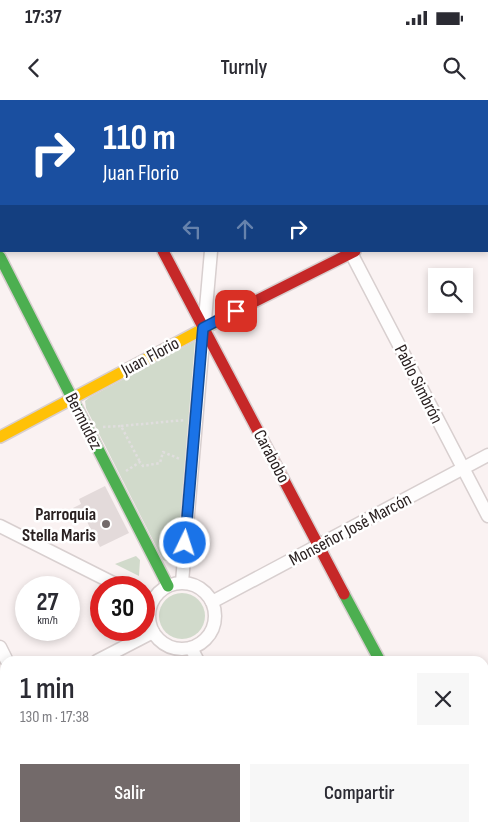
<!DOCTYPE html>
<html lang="es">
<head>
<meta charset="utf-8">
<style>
	body { margin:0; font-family:"Sofia Sans Condensed",sans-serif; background:#f7f7f7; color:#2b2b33; height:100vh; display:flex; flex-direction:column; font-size:19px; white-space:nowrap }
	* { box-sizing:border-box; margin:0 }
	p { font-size:16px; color:#7c7c81 }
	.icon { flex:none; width:28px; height:28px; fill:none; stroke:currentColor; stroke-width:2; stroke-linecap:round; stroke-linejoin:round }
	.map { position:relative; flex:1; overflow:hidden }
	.side { position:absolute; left:0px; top:556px; width:489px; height:176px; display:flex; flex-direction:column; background:#fff; border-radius:15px 15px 0 0; box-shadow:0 2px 8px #0003 }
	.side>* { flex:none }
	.guide { position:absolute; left:0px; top:0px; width:489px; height:152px; box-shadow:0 2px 8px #0003; background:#1a4fa0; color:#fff; overflow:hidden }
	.fabs { position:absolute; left:428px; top:168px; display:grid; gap:10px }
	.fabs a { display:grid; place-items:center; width:45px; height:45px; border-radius:0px; background:#fff; box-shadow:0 2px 8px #0003; font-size:25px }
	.speed { position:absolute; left:15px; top:476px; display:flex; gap:10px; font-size:25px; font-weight:700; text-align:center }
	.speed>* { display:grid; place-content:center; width:65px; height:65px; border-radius:50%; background:#fff; box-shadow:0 2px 8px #0003; line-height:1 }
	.speed small { font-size:12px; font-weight:400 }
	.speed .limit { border:8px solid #d22; background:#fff; color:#111 }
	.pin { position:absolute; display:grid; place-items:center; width:42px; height:42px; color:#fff; margin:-21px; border-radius:10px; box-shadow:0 2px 8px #0006 }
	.me { position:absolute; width:55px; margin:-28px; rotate:4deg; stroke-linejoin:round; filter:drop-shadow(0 0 4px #0008) }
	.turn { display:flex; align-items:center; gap:18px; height:105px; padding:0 20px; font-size:22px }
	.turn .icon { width:65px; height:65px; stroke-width:2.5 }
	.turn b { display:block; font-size:35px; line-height:42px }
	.lanes { display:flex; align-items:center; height:48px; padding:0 20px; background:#0003; justify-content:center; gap:25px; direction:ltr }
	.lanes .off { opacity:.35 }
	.round { display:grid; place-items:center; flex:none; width:52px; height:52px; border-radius:0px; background:#f7f7f7 }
	.overview { display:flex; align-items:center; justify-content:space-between; height:85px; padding:0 20px }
	h1 { font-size:30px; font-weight:600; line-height:38px }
	.button { display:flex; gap:10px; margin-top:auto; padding:10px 20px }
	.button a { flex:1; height:58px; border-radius:0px; background:#736a6a; color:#fff; font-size:20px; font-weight:600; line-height:58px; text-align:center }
	.button a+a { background:#f7f7f7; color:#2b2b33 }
	.status { display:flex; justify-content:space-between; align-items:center; height:35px; padding:0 25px; background:#fff; direction:ltr }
	.status svg { height:14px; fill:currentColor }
	header { display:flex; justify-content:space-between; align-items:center; height:65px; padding:0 20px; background:#fff; font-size:22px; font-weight:600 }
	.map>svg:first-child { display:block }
</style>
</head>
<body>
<div class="status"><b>17:37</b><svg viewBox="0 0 49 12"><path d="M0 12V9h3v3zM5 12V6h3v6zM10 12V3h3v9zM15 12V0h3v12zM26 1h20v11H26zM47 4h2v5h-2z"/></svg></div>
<header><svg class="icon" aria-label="back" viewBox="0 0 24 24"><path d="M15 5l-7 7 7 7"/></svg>Turnly<svg class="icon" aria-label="search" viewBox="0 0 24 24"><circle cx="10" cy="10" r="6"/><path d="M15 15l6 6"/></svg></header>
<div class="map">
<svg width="488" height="732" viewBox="0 0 488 732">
	<rect width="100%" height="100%" fill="#faf2f2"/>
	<g fill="#d1dacb">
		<polygon points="195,241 177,455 170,462 163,460 86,308 85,301 90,297"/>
		<polygon points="136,456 140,460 139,476 115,464"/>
		<circle cx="182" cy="516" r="23"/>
	</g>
	<g fill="#e3dada">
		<polygon points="105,386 129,433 100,447 82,412 77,415 73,408 81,404 79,399"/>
		<polygon points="110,728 131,728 134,732 113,732"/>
	</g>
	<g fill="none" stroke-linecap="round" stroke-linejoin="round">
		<defs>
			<g id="street">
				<polyline points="85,0 85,1"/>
				<polyline points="269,0 269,1"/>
				<polyline points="458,0 459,1"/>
				<polyline points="102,1 105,0"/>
				<polyline points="226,1 226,0"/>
				<polyline points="488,55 488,56"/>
				<polyline points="0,58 1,57"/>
				<polyline points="488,80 488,79"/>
				<polyline points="350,151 488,416"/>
				<polyline points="0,426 123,488"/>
				<polyline points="182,482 211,151"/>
				<circle cx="182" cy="516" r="33"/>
				<polyline points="212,502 488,355"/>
				<polyline points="0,547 7,561"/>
				<polyline points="191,548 198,561"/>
				<polyline points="97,561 153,532"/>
				<polyline points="0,612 5,610"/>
				<polyline points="95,728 97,732"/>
				<polyline points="281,728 283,732"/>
				<polyline points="467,728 470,732"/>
			</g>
			<g id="fast">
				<polyline points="0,157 168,486"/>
				<polyline points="344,494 380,561"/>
			</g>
			<polyline id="slow" points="0,337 246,206"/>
			<g id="jam">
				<polyline points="163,151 344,494"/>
				<polyline points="246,206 355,151"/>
				<polyline points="484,596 488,593"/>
				<polyline points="229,732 238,728"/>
			</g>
		</defs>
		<use href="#street" stroke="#d8cfcf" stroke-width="15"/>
		<use href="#fast" stroke="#d8cfcf" stroke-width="14"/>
		<use href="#slow" stroke="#d8cfcf" stroke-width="14"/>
		<use href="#jam" stroke="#d8cfcf" stroke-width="14"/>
		<g stroke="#e0dede" stroke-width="2.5" stroke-dasharray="2.5 2.5" stroke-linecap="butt">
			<polyline points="121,326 185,320"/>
			<polyline points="103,327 121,326 140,362"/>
			<polyline points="126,371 140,362 143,366 160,363 163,352 180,359"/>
		</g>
		<use href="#street" stroke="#fefdfd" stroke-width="12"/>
		<use href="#fast" stroke="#4caf50" stroke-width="11"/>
		<use href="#slow" stroke="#ffc107" stroke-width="11"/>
		<use href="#jam" stroke="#c62828" stroke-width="11"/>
	</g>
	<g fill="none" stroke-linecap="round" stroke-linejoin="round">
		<defs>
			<polyline id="route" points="185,443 203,228 236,211"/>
		</defs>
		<use href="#route" stroke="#114b97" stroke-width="12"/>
		<use href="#route" stroke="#1a73e8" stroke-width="9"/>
	</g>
	<circle fill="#736a6a" stroke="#fff" stroke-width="2" cx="106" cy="424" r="5"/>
	<g text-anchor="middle" stroke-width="5" stroke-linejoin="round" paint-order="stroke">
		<g font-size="18" fill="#2a2121" stroke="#fff">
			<text transform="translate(150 256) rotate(-28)" y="6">Juan Florio</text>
			<text transform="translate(419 284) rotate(63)" y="6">Pablo Simbrón</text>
			<text transform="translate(84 321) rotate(63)" y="6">Bermúdez</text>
			<text transform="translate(272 356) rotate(62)" y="6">Carabobo</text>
			<text transform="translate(350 429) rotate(-28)" y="6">Monseñor José Marcón</text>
		</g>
		<g font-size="18" font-weight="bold" fill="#2a2121" stroke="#fff" text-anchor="end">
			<text x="96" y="420">Parroquia<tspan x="96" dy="21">Stella Maris</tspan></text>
		</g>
	</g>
</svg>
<div class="fabs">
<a><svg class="icon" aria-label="search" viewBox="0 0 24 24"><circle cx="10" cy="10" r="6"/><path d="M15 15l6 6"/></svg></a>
</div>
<div class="speed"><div>27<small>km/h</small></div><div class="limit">30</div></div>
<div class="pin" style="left:236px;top:211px;background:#d93025"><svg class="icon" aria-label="arrive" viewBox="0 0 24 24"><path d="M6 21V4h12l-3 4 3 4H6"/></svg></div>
<svg class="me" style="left:185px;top:443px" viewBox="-20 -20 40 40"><circle r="17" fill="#1a73e8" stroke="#fff" stroke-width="3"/><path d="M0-11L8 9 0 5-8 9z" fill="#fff"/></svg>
<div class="guide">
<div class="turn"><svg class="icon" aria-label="right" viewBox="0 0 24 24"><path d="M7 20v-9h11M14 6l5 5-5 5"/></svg><div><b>110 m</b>Juan Florio</div></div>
<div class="lanes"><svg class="icon off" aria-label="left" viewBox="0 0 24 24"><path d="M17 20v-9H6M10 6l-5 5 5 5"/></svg><svg class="icon off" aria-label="ahead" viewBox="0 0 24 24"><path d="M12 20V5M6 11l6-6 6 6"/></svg><svg class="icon" aria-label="right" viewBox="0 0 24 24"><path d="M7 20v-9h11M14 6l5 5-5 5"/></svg></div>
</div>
<section class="side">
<div class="overview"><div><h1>1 min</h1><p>130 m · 17:38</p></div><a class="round"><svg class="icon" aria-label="close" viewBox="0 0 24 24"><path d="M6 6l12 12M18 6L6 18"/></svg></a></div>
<div class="button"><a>Salir</a><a>Compartir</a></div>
</section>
</div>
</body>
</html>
